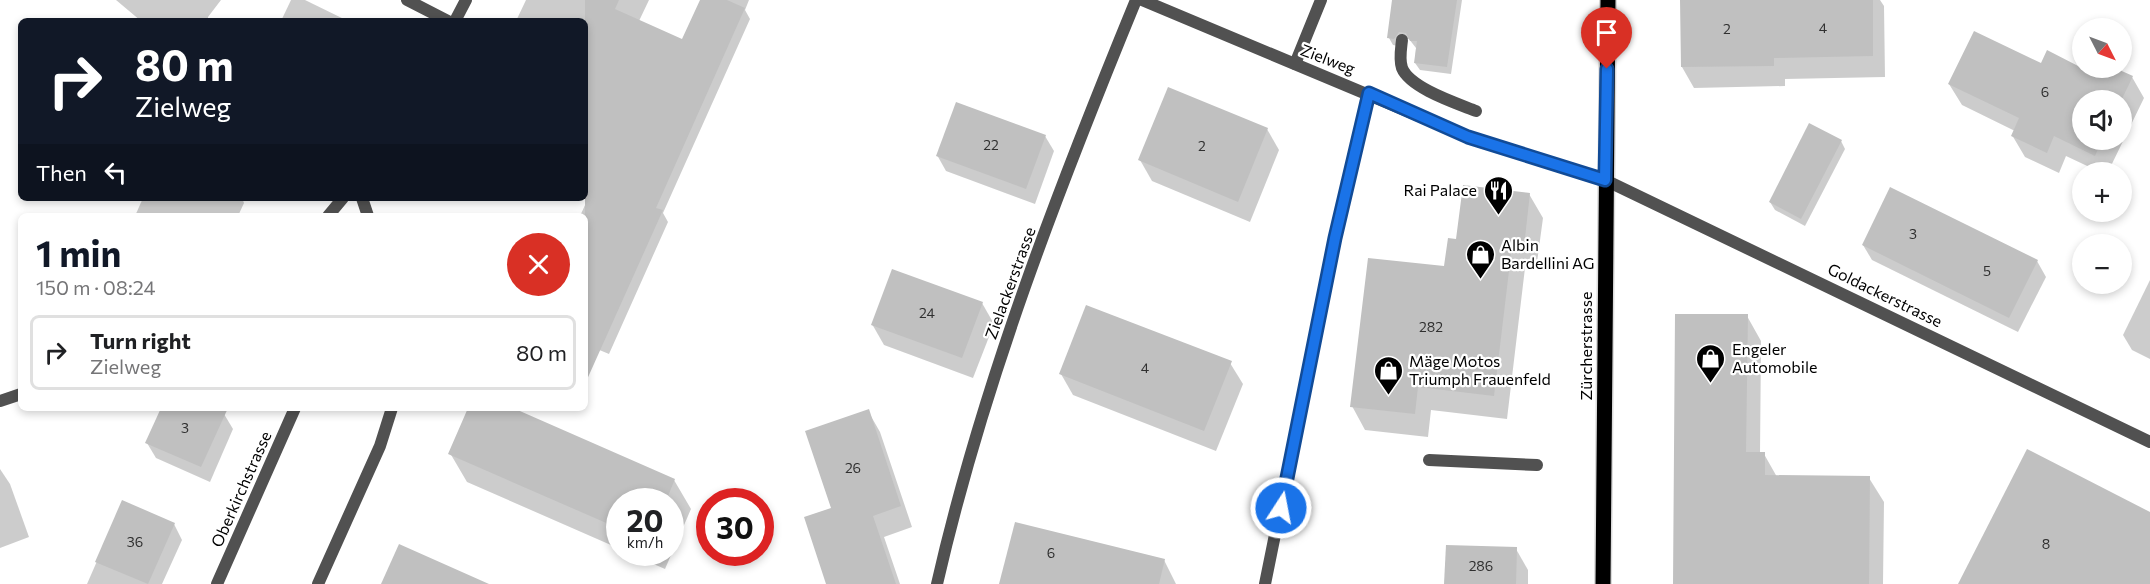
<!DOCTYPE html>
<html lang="en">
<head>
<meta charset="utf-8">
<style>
	body { margin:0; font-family:Commissioner,sans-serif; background:#f6f6f6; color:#202124; height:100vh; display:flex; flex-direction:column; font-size:22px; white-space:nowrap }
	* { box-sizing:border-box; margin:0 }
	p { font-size:20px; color:#757577 }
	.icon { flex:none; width:33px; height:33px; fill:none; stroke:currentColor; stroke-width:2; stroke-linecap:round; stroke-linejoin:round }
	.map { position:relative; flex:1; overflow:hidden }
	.details { position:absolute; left:18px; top:213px; width:570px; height:198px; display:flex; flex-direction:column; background:#fff; border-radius:9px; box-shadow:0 3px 9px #0003 }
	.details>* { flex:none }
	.hud { position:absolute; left:18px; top:18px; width:570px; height:183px; border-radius:9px; box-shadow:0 3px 9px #0003; background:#111827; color:#fff; overflow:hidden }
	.needle { width:39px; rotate:132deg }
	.tools { position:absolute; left:2072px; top:18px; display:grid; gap:12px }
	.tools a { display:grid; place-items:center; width:60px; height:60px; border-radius:50%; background:#fff; box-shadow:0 3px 9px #0003; font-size:30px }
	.speed { position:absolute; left:606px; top:488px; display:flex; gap:12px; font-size:30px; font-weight:700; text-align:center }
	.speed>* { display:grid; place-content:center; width:78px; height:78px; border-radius:50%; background:#fff; box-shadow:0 3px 9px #0003; line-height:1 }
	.speed small { font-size:15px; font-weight:400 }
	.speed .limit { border:9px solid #d22; background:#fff; color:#111 }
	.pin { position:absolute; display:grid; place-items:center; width:51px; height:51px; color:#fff; margin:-62px -26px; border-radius:50% 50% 50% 0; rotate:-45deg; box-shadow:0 0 6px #0007 }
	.pin .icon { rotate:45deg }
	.me { position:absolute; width:66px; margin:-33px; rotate:11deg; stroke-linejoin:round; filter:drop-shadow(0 0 4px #0008) }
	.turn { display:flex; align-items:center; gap:21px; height:126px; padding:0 18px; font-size:27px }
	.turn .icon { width:78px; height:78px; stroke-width:2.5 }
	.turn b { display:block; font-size:42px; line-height:51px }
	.then { display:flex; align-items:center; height:57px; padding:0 18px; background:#0003; gap:12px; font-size:22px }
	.round { display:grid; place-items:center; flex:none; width:63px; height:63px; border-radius:32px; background:#f6f6f6 }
	.head { display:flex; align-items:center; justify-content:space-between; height:102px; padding:0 18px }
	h1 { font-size:36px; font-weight:700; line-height:45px; color:#111827 }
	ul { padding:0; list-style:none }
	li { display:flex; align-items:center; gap:18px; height:75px; margin:0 12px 9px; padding:0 6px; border:3px solid #e0e0e0; border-radius:9px }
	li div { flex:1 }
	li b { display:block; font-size:22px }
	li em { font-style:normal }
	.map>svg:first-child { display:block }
</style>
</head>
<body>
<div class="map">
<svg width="2150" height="584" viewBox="0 0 2150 584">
	<rect width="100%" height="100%" fill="#fff"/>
	<g fill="#0003" fill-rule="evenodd">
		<polygon points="116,0 221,0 208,17 208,21 141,21"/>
		<polygon points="291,0 305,0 348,21 281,21"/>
		<polygon points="526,0 649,0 639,21 683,41 702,0 749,0 745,10 750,19 663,213 668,222 609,354 585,344 585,216 580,216 591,192 585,189 585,21 516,21"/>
		<polygon points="1394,0 1462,0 1451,74 1420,70 1415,63 1416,48 1409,39 1403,40 1398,46 1393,45 1389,38"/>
		<polygon points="1682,0 1880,0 1884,6 1885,77 1785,79 1785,86 1694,88 1682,67"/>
		<path d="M2042,65L2090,73L2093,68H2111L2132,77L2144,98L2108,172H2100L2066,156L2059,173L2025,157L2012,135L2015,131L1962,105L1949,84ZM2082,100H2121V140H2082Z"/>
		<polygon points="1267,129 1279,150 1250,222 1152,181 1140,160"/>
		<polygon points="1045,136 1054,151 1035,204 946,171 937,155"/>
		<polygon points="1841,141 1845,149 1805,226 1775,210 1770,202"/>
		<polygon points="1529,194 1543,218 1536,270 1525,268 1507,419 1431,410 1428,437 1365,430 1352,406 1446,268 1458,241"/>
		<polygon points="143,198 242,198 244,203 238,216 135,216"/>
		<polygon points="1863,245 2037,261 2046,277 2018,332 1872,260"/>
		<polygon points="2150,280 2150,359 2132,350 2123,335"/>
		<polygon points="982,303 994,324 973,378 884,345 872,324"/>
		<polygon points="1747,316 1761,341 1760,454 1764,454 1777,477 1869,478 1884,502 1883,584 1674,584"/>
		<polygon points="1230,363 1243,384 1216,451 1073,395 1061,374"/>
		<polygon points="162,408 211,408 224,414 233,429 210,482 156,458 147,443"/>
		<polygon points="470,408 510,408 674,480 691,509 665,569 626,552 670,552 670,501 620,501 620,549 467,482 450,453"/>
		<polygon points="868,411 880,432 912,527 884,537 900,584 827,584"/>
		<polygon points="0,469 10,484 29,537 0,548"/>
		<polygon points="123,502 174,524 182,540 162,584 87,584"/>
		<polygon points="1516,549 1528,570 1528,584 1446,584"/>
		<polygon points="1164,560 1176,584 1000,584"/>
	</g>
	<g fill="#c0c0c0">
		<polygon points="585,0 619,0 615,9 682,39 700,0 727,0 745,8 656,208 663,210 585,384"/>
		<polygon points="1392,0 1457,0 1447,67 1414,63 1417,41 1410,41 1406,33 1399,32 1394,39 1387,38"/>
		<polygon points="1680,0 1873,0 1873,56 1774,58 1774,66 1681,67"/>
		<polygon points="1974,31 2041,63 2047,50 2082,68 2115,68 2133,76 2121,101 2082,100 2082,140 2102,140 2095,156 2054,136 2047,153 2011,136 2019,118 1948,84"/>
		<polygon points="1168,87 1268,128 1238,202 1138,160"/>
		<polygon points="956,102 1046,135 1026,189 936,156"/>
		<polygon points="1809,123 1842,140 1801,219 1769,202"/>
		<polygon points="1463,185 1530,193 1524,247 1512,246 1494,396 1418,387 1415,414 1350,407 1368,258 1444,266 1448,238 1456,239"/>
		<polygon points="1890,187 2038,260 2009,318 1862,245"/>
		<polygon points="892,269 983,302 962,358 871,325"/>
		<polygon points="1086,305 1232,361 1204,431 1059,374"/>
		<polygon points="1675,314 1748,314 1746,452 1765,452 1765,475 1870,476 1869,584 1673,584"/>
		<polygon points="161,408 228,408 201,467 145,443"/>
		<polygon points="468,408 513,408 675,479 666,501 620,501 620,529 448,454"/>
		<polygon points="869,409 901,506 873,516 896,584 826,584 804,517 831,508 805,431"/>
		<polygon points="2027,449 2150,512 2150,584 1958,584"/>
		<polygon points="122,500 175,523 148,584 95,562"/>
		<polygon points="1015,522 1165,559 1159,584 999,584"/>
		<polygon points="399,544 489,584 381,584"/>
		<polygon points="1446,545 1517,547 1516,584 1444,584"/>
	</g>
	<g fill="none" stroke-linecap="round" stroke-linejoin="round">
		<defs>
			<polyline id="primary" points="1603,584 1608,0"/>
		</defs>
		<use href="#primary" stroke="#dbdbdb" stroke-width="18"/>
		<g stroke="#515151" stroke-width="12">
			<path d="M1402,40C1401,49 1399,59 1402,68C1410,88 1456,103 1476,111"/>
			<polyline points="1429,460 1537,465"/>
			<polyline points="318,584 380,446 392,408"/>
		</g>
		<g stroke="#515151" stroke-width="12">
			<polyline points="407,0 448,21"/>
			<polyline points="1142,0 1469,137 1605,180 2150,442"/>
			<polyline points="455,21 466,0"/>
			<polyline points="1295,64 1321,0"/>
			<polyline points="362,198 368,216"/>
			<polyline points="328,216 343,198"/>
			<polyline points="0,401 21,394"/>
			<polyline points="217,584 295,408"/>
			<path d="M937,584C983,383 1058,190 1136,0"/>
			<polyline points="1265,584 1335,238 1369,93"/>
		</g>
		<use href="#primary" stroke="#000" stroke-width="15"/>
	</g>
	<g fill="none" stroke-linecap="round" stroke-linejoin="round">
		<defs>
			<polyline id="route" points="1281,508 1335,238 1369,93 1468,137 1605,180 1607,69"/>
		</defs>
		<use href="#route" stroke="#114b97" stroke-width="15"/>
		<use href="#route" stroke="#1a73e8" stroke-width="10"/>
	</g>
	<defs>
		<symbol id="restaurant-pin" viewBox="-11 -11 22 30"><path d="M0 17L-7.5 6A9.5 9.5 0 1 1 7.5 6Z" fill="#000" stroke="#fff"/><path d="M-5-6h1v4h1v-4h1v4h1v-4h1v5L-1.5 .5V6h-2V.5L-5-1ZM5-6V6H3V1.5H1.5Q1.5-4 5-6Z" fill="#fff"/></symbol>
		<symbol id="shop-pin" viewBox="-11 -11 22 30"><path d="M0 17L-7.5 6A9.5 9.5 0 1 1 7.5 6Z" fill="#000" stroke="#fff"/><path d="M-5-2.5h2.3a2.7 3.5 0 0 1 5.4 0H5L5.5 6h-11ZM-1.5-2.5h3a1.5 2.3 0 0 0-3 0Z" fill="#fff"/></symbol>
	</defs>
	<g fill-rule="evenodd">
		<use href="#restaurant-pin" x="1482" y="174" width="33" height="45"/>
		<use href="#shop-pin" x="1464" y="238" width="33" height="45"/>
		<use href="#shop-pin" x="1694" y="342" width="33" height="45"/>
		<use href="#shop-pin" x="1372" y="354" width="33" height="45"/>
	</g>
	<g text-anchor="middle" stroke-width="4.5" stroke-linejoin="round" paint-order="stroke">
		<g font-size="14" fill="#303030">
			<text x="1823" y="33">4</text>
			<text x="1727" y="34">2</text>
			<text x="2045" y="97">6</text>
			<text x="991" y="150">22</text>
			<text x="1202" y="151">2</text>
			<text x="1913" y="239">3</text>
			<text x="1987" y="276">5</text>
			<text x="927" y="318">24</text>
			<text x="1431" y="332">282</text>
			<text x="1145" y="373">4</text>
			<text x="185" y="433">3</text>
			<text x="853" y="473">26</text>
			<text x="135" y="547">36</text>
			<text x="2046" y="549">8</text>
			<text x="1051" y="558">6</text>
			<text x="1481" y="571">286</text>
		</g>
		<g font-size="16" fill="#000" stroke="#fff">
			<text transform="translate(1328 59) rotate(21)" y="6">Zielweg</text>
			<text transform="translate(1010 283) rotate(-70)" y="6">Zielackerstrasse</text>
			<text transform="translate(1885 295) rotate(26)" y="6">Goldackerstrasse</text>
			<text transform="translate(1586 346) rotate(-90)" y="6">Zürcherstrasse</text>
			<text transform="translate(241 489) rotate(-66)" y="6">Oberkirchstrasse</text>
		</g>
		<g font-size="16" fill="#000" stroke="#fff" text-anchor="start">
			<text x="1477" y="196" text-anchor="end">Rai Palace</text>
			<text x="1501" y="251">Albin<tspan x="1501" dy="18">Bardellini AG</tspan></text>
			<text x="1732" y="355">Engeler<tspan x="1732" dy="18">Automobile</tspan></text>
			<text x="1409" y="367">Mäge Motos<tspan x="1409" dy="18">Triumph Frauenfeld</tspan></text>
		</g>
	</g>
</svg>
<div class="tools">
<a><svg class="needle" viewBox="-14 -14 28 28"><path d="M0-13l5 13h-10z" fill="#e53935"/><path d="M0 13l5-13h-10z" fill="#757577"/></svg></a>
<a><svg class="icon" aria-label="sound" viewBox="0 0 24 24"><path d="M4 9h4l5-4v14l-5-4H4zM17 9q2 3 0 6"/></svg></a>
<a>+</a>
<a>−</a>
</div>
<div class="speed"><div>20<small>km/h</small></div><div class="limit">30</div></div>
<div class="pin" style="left:1607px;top:69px;background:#d93025"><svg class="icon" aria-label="arrive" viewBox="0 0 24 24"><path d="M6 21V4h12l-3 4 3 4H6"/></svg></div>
<svg class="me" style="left:1281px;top:508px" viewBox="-20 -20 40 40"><circle r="17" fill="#1a73e8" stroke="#fff" stroke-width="3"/><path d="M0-11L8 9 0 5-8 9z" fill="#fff"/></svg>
<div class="hud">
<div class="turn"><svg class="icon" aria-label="right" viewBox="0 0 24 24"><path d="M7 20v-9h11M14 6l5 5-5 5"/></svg><div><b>80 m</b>Zielweg</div></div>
<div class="then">Then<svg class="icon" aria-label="left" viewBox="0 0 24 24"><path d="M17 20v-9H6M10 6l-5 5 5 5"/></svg></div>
</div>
<section class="details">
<div class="head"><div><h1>1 min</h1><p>150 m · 08:24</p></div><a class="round" style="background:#d93025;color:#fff"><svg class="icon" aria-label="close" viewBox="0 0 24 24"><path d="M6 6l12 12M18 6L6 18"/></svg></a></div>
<ul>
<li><svg class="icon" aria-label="right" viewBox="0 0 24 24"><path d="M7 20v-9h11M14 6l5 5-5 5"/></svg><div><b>Turn right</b><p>Zielweg</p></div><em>80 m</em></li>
</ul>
</section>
</div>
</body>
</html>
